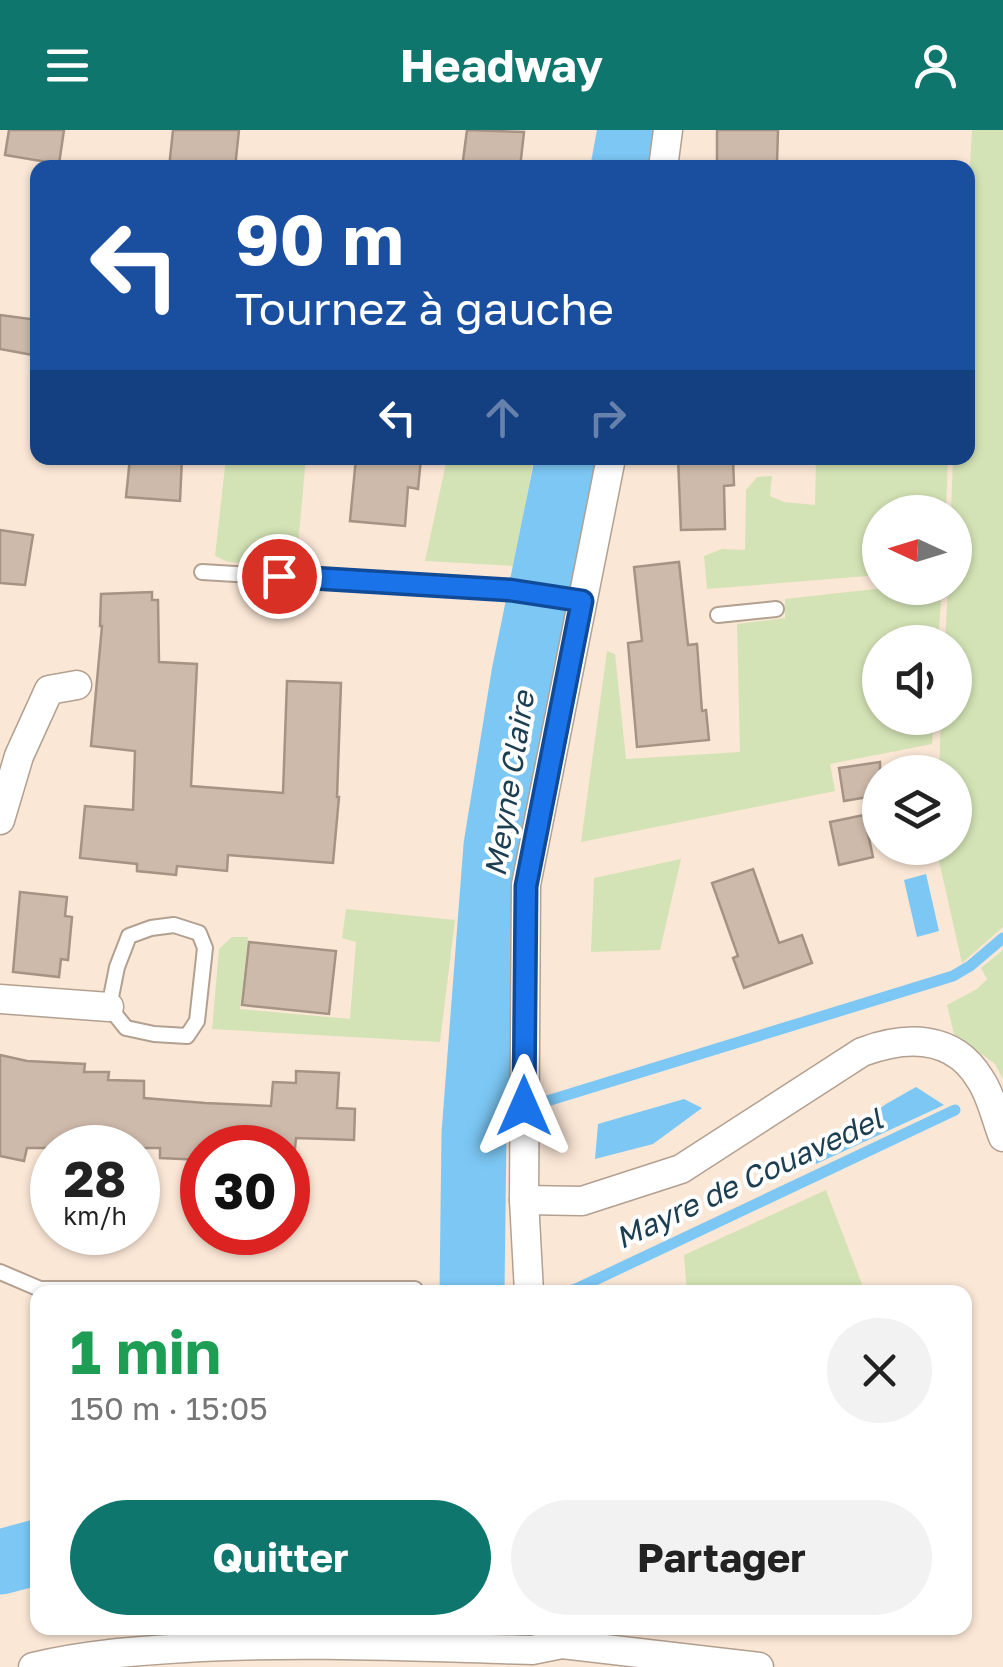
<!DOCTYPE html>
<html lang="fr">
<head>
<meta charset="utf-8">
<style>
	body { margin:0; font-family:"Golos Text",sans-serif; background:#f2f2f2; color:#222; height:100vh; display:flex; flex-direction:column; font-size:38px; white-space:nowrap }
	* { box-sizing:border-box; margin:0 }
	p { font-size:32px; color:#767676 }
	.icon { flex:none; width:55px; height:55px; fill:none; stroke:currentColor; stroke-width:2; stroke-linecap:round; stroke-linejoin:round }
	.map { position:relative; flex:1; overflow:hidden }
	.side { position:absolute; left:30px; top:1155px; width:942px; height:350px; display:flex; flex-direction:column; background:#fff; border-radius:20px; box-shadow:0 2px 8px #0004 }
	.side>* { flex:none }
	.guide { position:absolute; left:30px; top:30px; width:945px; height:305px; border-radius:20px; box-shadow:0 2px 8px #0004; background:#1a4fa0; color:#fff; overflow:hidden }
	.needle { width:65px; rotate:274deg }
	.tools { position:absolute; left:862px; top:365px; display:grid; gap:20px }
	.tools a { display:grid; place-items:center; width:110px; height:110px; border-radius:50%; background:#fff; box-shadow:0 2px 8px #0004; font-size:50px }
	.speed { position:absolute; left:30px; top:995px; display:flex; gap:20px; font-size:50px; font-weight:700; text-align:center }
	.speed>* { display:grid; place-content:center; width:130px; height:130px; border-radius:50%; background:#fff; box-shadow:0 2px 8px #0004; line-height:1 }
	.speed small { font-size:25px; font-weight:400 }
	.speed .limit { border:15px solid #d22; background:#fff; color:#111 }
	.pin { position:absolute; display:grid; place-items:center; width:85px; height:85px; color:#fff; margin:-42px; border:5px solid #fff; border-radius:50%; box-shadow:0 2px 10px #0007 }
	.me { position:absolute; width:110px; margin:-55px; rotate:0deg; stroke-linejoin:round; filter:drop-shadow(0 0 8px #0008) }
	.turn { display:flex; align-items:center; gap:35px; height:210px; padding:0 40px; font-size:45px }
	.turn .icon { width:130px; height:130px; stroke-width:2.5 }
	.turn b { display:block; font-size:70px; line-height:85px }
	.lanes { display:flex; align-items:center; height:95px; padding:0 40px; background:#0003; justify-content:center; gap:50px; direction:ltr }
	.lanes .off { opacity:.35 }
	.round { display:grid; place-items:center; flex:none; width:105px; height:105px; border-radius:52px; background:#f2f2f2 }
	.summary { display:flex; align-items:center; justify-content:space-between; height:170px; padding:0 40px }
	h1 { font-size:60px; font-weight:700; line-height:75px; color:#1e9e55 }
	.button { display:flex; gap:20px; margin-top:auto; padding:20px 40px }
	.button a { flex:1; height:115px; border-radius:60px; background:#0f766e; color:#fff; font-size:40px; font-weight:700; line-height:115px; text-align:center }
	.button a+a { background:#f2f2f2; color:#222 }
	header { display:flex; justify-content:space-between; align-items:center; height:130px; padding:0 40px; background:#0f766e; color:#fff; font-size:45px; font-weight:700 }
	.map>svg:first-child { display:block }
</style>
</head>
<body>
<header><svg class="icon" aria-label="menu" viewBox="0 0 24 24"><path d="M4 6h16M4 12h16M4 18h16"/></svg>Headway<svg class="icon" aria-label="person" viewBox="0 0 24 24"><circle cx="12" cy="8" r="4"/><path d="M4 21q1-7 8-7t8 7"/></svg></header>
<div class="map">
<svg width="1003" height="1537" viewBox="0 0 1003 1537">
	<rect width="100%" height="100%" fill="#fbe7d6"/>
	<g fill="#d4e3b5">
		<polygon points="972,0 1003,0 1003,797 962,833 936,718 955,718 955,642 939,642 941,588 955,588 955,512 945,512 948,458 955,458 955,382 951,382 953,328 968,328 968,69"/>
		<polygon points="226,328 306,328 296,436 228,432 215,426"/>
		<polygon points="447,328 534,328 514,436 425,431"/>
		<polygon points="816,328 948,328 946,382 880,382 880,445 707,459 704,426 722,419 745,420 746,360 757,347 772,346 770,366 784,372 815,375"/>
		<polygon points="884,458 942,458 938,512 880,512 880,588 934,588 932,614 830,634 835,661 581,712 607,521 615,524 626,629 740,622 737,494 785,488 785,469"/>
		<polygon points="681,729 660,820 591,822 594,748"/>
		<polygon points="346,779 455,790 440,912 212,899 219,819 232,807 248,807 240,879 350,889 356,812 342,808"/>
		<polygon points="1003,820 1003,949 995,934 954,904 947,875 977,859 987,849 981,838"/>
		<polygon points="826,1060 865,1162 687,1162 684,1125"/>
	</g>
	<g fill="#7cc7f4">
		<polygon points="926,744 939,801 917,807 904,750"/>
		<polygon points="916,957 944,975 816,1034 811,1028 886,974"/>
		<polygon points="684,969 702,978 653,1014 595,1029 598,994"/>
	</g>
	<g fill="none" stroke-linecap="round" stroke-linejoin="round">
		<g stroke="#7cc7f4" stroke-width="11">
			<polyline points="544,972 953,846 970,836 1003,808"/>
			<polyline points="474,1004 499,995"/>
			<polyline points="563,1162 576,1159 955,980"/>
		</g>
		<g stroke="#7cc7f4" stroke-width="65">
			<polyline points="623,38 630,0"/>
			<polyline points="472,1162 474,1004 496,716 524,544 568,328"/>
			<polyline points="0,1432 38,1422"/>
		</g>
	</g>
	<g fill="#cebaab" stroke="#a59383" stroke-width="2.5">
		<polygon points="9,0 64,0 59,34 5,25"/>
		<polygon points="173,0 239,0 235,38 169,38"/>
		<polygon points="467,0 524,2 520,38 462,38"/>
		<polygon points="717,0 778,0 777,33 717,31"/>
		<polygon points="0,185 38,190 38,226 0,219"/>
		<polygon points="130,328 182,328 180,371 126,367"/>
		<polygon points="356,328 421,328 418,359 408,357 405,396 350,391"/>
		<polygon points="678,328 733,328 734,355 724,356 725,399 681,400"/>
		<polygon points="0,400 33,405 25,455 0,453"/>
		<polygon points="679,432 688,515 697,514 702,581 706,580 709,610 637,617 628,513 642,511 634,437"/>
		<polygon points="152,462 152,470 158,470 159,532 197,534 191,656 283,663 287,551 341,553 337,667 339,667 333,733 228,725 227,741 177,736 176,745 137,741 137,734 80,728 85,676 133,680 135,621 91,616 102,496 100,496 101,464"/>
		<polygon points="880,632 880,665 844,671 839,638"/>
		<polygon points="864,685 873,727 839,735 830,692"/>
		<polygon points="753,739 779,813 802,805 812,833 744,858 733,828 738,826 712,753"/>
		<polygon points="20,762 67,767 65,786 72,787 68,830 61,829 59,847 13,842"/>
		<polygon points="249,812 336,821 329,884 242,875"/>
		<polygon points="0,925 27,931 85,934 84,942 109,942 108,950 144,951 144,968 205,973 271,976 273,952 296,953 296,941 339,943 337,978 355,979 354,1010 296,1008 295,1018 202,1018 202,1030 160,1028 160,1018 27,1018 24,1031 0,1026"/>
	</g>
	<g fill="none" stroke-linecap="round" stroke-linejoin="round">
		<defs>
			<g id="lane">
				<polyline points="202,442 510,460 582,471"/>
				<polyline points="718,485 776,479"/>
				<polygon points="174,795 199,803 205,818 197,891 187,906 154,904 126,898 109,877 117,837 129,806 151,798"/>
				<polyline points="0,1142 40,1159 415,1159"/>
			</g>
			<g id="street">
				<polyline points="663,38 668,0"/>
				<polyline points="0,690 19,626 49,560 77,555"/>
				<polyline points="0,869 109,877"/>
				<path d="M524,1070L582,1071L681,1039L862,922C905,906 953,904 980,949C991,965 996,989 1003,1007"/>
				<polyline points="529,1162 524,1070 526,755 611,328"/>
				<path d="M33,1537C83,1525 133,1521 185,1518C301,1511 417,1517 532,1520L562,1514L759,1537"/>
			</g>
		</defs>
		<use href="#lane" stroke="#b2a090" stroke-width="18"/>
		<use href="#street" stroke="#b2a090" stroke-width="31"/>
		<use href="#lane" stroke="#fff" stroke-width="14"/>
		<use href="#street" stroke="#fff" stroke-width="28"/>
	</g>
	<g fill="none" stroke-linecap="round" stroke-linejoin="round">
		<defs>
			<polyline id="route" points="279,446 510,460 582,471 526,756 524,976"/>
		</defs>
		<use href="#route" stroke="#114b97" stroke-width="25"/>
		<use href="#route" stroke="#1a73e8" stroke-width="18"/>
	</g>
	<g text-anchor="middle" stroke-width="8" stroke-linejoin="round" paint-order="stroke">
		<g font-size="30" font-style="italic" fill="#1c3e51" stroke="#fff">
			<text transform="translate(510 654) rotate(-81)" y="10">Meyne Claire</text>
			<text transform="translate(749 1049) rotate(-25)" y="10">Mayre de Couavedel</text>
		</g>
	</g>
</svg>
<div class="tools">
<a><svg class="needle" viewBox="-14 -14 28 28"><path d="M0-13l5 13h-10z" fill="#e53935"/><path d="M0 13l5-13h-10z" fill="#767676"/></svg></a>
<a><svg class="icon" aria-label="sound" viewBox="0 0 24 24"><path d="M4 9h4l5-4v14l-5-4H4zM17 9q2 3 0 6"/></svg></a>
<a><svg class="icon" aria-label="layers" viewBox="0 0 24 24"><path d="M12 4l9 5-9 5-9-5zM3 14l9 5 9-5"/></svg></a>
</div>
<div class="speed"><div>28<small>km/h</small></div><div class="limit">30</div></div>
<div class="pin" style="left:279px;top:446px;background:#d93025"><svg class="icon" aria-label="arrive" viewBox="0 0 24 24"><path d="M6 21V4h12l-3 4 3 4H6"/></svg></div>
<svg class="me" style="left:524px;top:976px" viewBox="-20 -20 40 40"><path d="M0-17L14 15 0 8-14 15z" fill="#1a73e8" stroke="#fff" stroke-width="4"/></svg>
<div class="guide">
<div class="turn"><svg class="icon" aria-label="left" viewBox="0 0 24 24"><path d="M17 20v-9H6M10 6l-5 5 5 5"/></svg><div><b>90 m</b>Tournez à gauche</div></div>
<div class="lanes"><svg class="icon" aria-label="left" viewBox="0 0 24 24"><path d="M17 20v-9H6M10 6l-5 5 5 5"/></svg><svg class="icon off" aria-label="ahead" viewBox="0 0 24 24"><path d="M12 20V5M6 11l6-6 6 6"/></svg><svg class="icon off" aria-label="right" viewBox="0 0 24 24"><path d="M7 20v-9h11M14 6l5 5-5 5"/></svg></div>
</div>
<section class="side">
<div class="summary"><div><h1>1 min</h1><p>150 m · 15:05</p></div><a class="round"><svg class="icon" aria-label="close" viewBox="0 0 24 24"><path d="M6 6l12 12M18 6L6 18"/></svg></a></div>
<div class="button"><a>Quitter</a><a>Partager</a></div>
</section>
</div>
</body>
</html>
